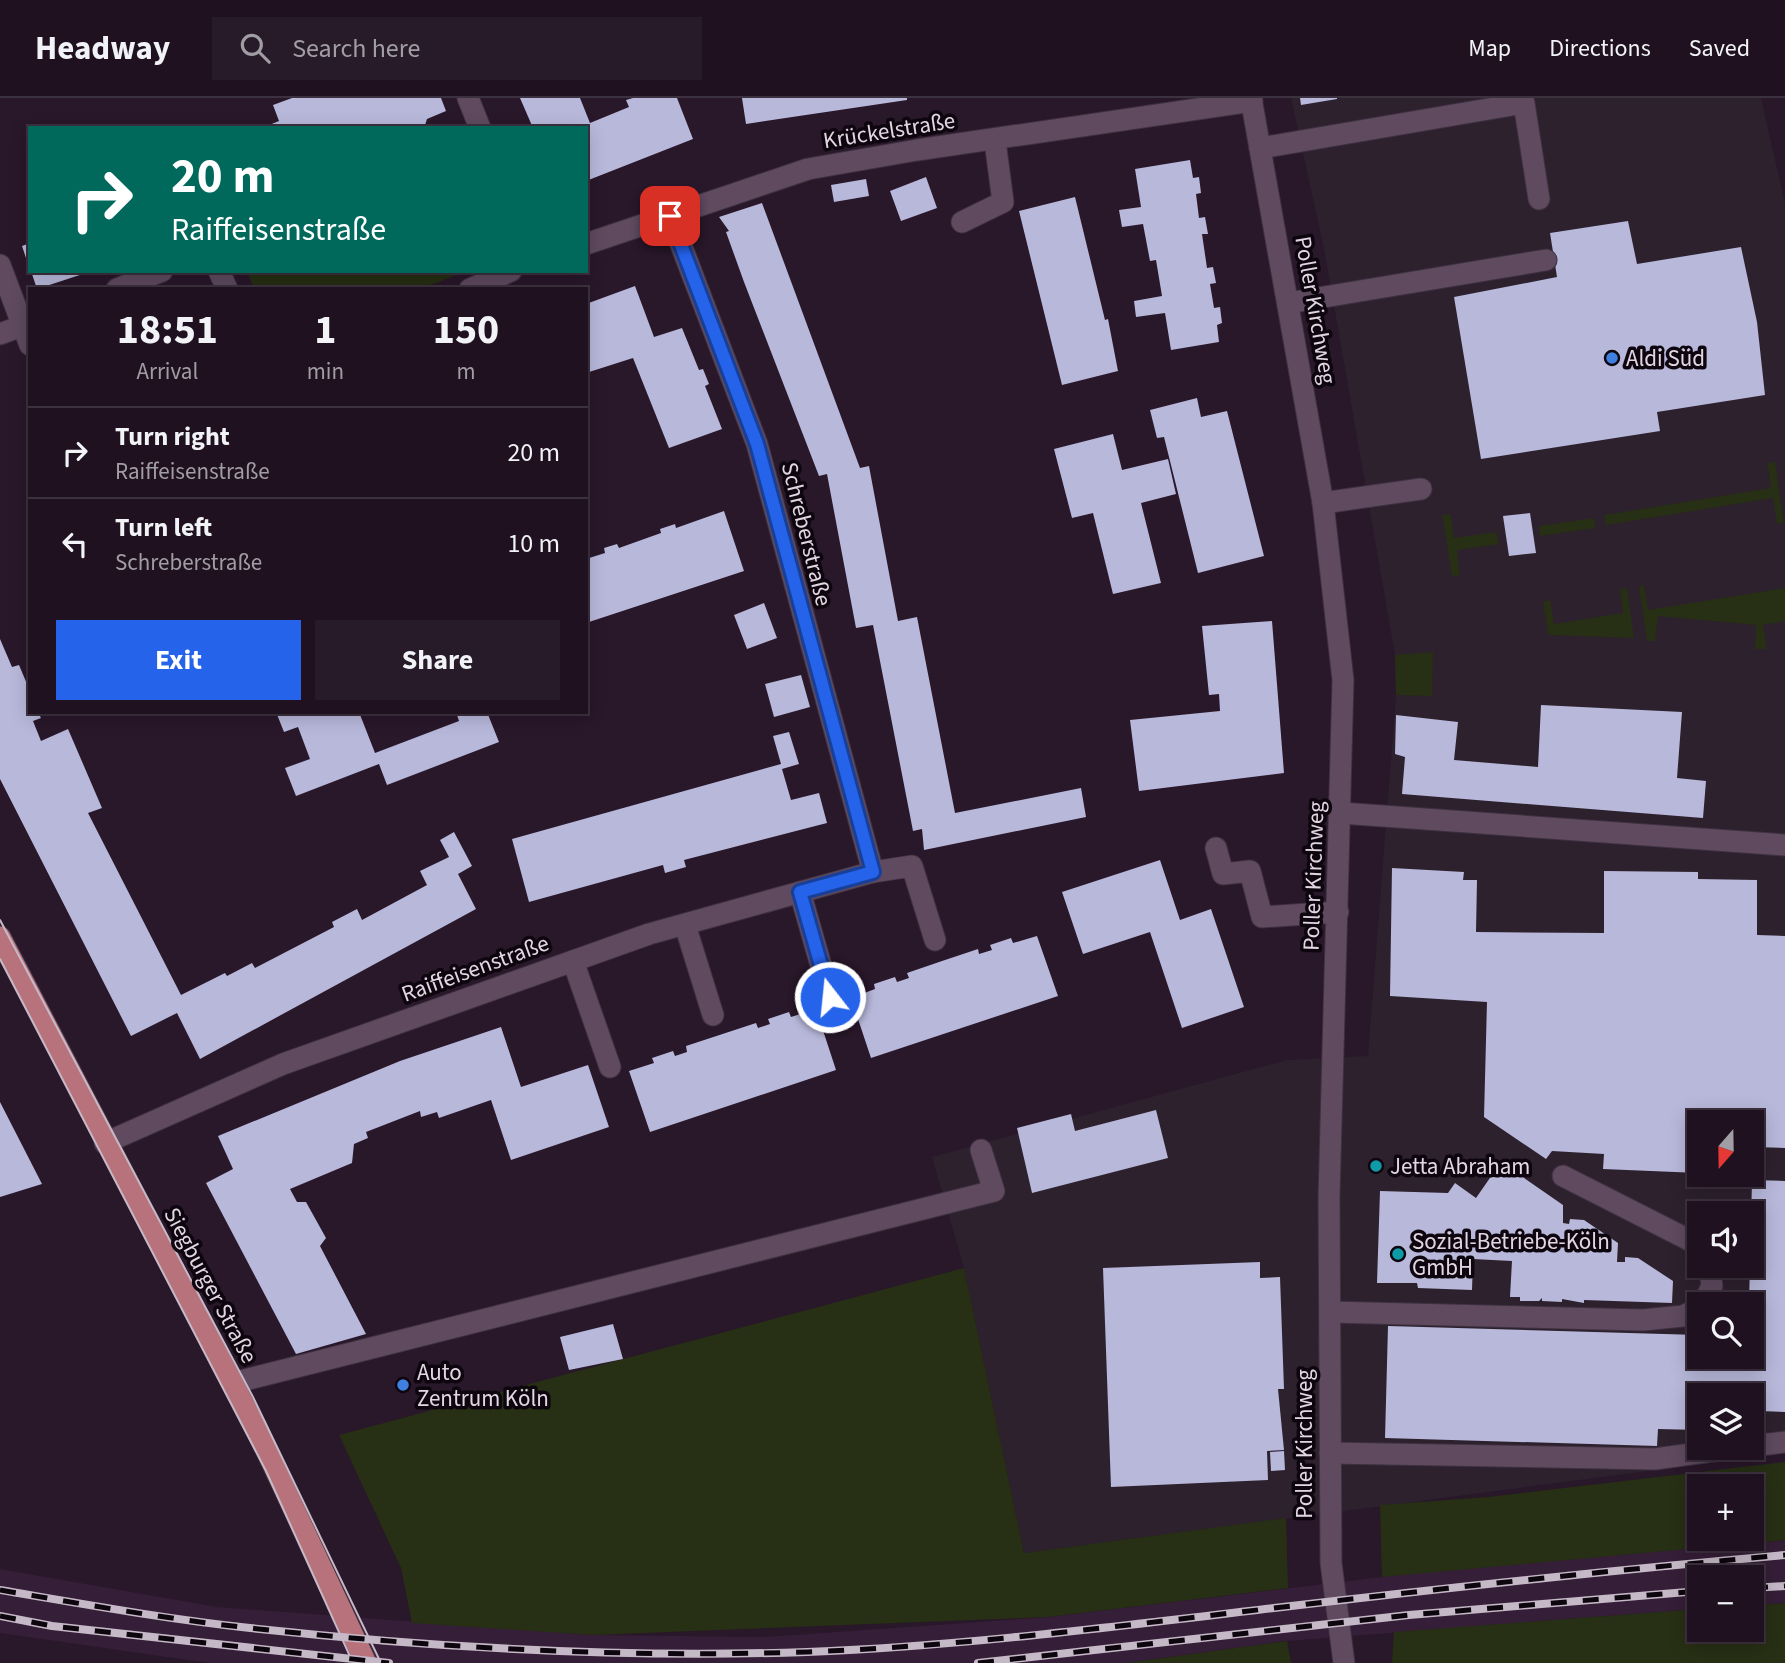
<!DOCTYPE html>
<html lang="en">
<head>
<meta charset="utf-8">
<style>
	body { margin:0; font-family:"Source Sans 3",sans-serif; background:#271a29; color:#f1f3f6; height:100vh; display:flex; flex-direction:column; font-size:26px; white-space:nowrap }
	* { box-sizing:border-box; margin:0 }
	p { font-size:23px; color:#a19da5 }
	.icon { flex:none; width:38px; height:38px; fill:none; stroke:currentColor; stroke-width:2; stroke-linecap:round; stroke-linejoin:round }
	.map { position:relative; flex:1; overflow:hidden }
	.details { position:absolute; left:28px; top:189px; width:560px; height:427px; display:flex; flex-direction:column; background:#1f1120; border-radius:0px; box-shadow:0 4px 18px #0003,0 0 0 2px #3c313e }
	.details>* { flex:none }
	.guide { position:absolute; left:28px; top:28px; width:560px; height:147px; border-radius:0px; box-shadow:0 4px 18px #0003,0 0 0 2px #3c313e; background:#00695c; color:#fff; overflow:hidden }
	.needle { width:46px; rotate:200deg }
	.fabs { position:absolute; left:1687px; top:1012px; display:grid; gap:14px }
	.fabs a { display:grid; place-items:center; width:77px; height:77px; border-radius:0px; background:#1f1120; box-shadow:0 4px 18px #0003,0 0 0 2px #3c313e; font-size:35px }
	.pin { position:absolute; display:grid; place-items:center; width:60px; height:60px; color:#fff; margin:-30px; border-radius:14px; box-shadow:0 4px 10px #0006 }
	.me { position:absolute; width:77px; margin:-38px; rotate:344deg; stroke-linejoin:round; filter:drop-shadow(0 0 5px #0008) }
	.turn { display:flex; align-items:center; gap:24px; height:147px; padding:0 28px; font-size:32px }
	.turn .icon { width:91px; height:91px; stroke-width:2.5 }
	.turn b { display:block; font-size:49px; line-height:60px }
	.eta { display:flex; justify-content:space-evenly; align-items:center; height:119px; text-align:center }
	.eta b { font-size:42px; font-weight:700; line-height:49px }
	.action { display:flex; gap:14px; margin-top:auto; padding:14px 28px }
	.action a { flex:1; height:80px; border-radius:0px; background:#2563eb; color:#fff; font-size:28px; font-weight:700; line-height:80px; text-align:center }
	.action a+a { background:#271a29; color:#f1f3f6 }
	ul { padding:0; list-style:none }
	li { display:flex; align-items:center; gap:21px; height:91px; padding:0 28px; border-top:2px solid #3c313e }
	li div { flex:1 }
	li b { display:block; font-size:26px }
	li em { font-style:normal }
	header { display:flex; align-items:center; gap:42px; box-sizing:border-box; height:98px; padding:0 35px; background:#1f1120; border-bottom:2px solid #3c313e }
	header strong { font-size:33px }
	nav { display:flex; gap:38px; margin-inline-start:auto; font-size:24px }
	.search { width:490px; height:63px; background:#271a29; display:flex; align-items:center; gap:18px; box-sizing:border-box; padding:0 24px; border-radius:0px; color:#a19da5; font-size:26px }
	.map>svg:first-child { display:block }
</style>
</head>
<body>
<header>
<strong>Headway</strong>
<div class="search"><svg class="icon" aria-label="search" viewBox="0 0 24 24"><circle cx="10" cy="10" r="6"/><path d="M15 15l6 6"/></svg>Search here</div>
<nav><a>Map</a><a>Directions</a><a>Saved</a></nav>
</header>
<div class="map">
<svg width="1785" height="1565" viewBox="0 0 1785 1565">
	<rect width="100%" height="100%" fill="#29172a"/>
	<path fill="#2d212e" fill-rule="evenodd" d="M1291,0H1761L1785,105V1355L1024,1455L964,1170L932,1059L1287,962L1368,958L1396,597L1395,557L1325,156ZM1699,1024H1752V1076H1699ZM1699,1115H1752V1167H1699ZM1699,1206H1752V1258H1699ZM1699,1297H1752V1349H1699Z"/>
	<polygon fill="#351e37" points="1785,1442 1785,1505 1752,1508 1752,1479 1699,1479 1699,1511 1287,1543 1126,1565 209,1565 0,1535 0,1471 217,1509 594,1537 766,1539 1048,1519 1407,1476"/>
	<g fill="#272f14" fill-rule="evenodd">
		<polygon points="247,173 466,173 421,191 254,191"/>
		<polygon points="1775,364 1784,425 1777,426 1773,400 1606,427 1604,417 1771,390 1767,365"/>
		<polygon points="1451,416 1454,440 1496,434 1499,446 1457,452 1460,477 1452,478 1442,417"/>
		<polygon points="1594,420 1595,430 1540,438 1539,428"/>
		<polygon points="1644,487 1648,512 1785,490 1785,523 1763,527 1767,551 1755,551 1756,527 1658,518 1655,543 1647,543 1639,488"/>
		<polygon points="1627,490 1634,540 1548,537 1543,504 1550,502 1554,526 1623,515 1620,491"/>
		<polygon points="1433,554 1432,598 1396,597 1395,557"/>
		<polygon points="964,1170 1024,1455 1286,1420 1288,1490 1048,1519 594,1537 412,1525 401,1470 339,1337"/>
		<path d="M1785,1364V1442L1382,1479L1380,1407L1488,1399ZM1699,1388H1752V1440H1699Z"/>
		<polygon points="1785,1505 1785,1565 1392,1565 1394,1534 1699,1511 1699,1531 1752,1531 1752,1508"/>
		<polygon points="1287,1543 1291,1565 1126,1565"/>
	</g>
	<g fill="#b8b8db">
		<polygon points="292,0 441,0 446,13 427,21 424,30 410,30 410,27 402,30 262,30 279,23 273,7"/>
		<polygon points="520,0 580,0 590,25 629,9 626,2 633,0 677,0 693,41 586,83 586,30 533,30"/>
		<polygon points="742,0 907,0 907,2 746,26"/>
		<polygon points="1300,0 1337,0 1337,1 1301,7"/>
		<polygon points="1190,62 1193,80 1199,79 1201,95 1196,96 1199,120 1205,119 1208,136 1202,136 1207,170 1213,169 1216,185 1210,186 1214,210 1220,209 1222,225 1217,227 1219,244 1171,252 1165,215 1136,219 1134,203 1162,198 1156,162 1150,163 1143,126 1122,129 1119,112 1141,109 1135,71"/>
		<polygon points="926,79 937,110 901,123 890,93"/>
		<polygon points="866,81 869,98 834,104 831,87"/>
		<polygon points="1075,99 1105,222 1108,221 1118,273 1062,287 1019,113"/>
		<polygon points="762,105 860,370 869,368 898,523 917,519 955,715 1081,690 1086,719 924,752 922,731 913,733 873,527 856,530 827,376 819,378 744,184 726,134 729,133 719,119"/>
		<polygon points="1628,123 1637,166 1741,149 1757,224 1765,297 1657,314 1660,333 1481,361 1454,199 1557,179 1550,135"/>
		<polygon points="30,145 30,169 29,169 22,148"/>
		<polygon points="31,173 89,173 89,174 37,191"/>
		<polygon points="635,188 654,239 682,230 699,272 703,271 709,286 705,288 722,331 669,350 633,260 586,275 586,206"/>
		<polygon points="1197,300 1201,319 1227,313 1264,458 1198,475 1164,339 1157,340 1150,312"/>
		<polygon points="1113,336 1122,372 1168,361 1176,396 1141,405 1161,485 1113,496 1093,415 1072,420 1054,351"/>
		<polygon points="724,413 744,473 586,525 586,461 605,455 604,450 617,446 619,450 661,435 660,431 675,426 676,430"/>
		<polygon points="1530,415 1536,455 1509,458 1503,418"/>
		<polygon points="764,505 777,540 747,551 734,517"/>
		<polygon points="1272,523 1284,675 1139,693 1130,622 1220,613 1219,596 1209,597 1202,528"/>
		<polygon points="0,541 12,569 19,567 30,593 30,614 38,614 41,620 33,623 41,643 68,631 102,710 88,715 181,897 225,875 227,878 252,865 255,870 334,829 332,824 357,811 362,822 427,787 420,773 449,759 440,742 454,734 472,768 458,776 476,811 200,961 177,915 131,938 0,681"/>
		<polygon points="801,577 810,609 774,619 765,586"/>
		<polygon points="1541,607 1682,614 1677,680 1706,683 1703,720 1402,696 1405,659 1395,656 1396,617 1458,624 1454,662 1538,669"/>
		<polygon points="276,614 359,614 375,655 459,623 456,614 487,614 499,644 387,687 379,666 296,698 285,670 310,661 298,629 284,634"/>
		<polygon points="789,634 799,666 782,671 791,702 819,695 827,725 684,762 686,769 665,775 663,767 529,804 512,741 781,666 773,638"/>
		<polygon points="1160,762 1180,822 1211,811 1244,909 1182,930 1150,834 1083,856 1062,794"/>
		<polygon points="1392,770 1464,774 1463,782 1477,782 1476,834 1604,835 1604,773 1698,774 1698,781 1757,782 1757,837 1785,838 1785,1050 1752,1049 1752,1024 1699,1024 1699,1075 1603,1071 1604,1056 1552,1053 1546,1061 1484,1019 1487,904 1390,898"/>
		<polygon points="1037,838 1058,898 871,960 851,900 875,891 874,886 895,879 897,884 909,880 907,875 942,863 978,851 979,856 992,852 990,847 1011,840 1013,845"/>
		<polygon points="816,911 836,972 650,1034 629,973 654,965 652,960 673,953 675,958 687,954 686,948 756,925 758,930 770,926 768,921 789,914 791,919"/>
		<polygon points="501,929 521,989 588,967 609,1029 511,1062 491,1002 439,1020 437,1014 421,1019 420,1013 366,1034 368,1040 354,1046 352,1065 290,1091 297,1104 306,1104 326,1140 320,1148 366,1236 296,1256 206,1085 233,1071 218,1038 400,963"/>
		<polygon points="0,1004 42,1086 0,1099"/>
		<polygon points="1156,1012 1168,1060 1032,1095 1017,1030 1071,1016 1075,1033"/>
		<polygon points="1501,1064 1563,1107 1563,1125 1569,1126 1570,1121 1584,1122 1618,1145 1617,1164 1625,1164 1625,1159 1638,1160 1673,1183 1672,1205 1584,1202 1584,1205 1562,1201 1562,1204 1542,1203 1542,1200 1539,1203 1520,1203 1520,1199 1510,1199 1512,1163 1473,1161 1472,1192 1418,1190 1417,1185 1377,1185 1380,1093 1448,1095 1455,1085 1476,1100"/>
		<polygon points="1752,1082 1785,1083 1785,1314 1759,1313 1758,1334 1752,1333 1752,1297 1699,1297 1699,1332 1658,1331 1657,1348 1385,1340 1388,1228 1699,1237 1699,1258 1752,1258 1752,1206 1749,1206"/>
		<polygon points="1260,1164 1260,1180 1280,1179 1284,1291 1278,1291 1284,1352 1267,1353 1268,1382 1111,1389 1103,1170"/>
		<polygon points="613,1226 623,1261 569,1272 560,1239"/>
		<polygon points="1284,1353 1285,1372 1271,1373 1270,1354"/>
	</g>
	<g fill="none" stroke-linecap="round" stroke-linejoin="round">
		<defs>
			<g id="minor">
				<polyline points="468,0 480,30"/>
				<polyline points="1251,0 1323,405 1343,582 1329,1100 1330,1275 1331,1465 1344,1565"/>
				<polyline points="1260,50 1524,5 1539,101"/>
				<polyline points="670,118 757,346 873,774"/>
				<polyline points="962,124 1003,104 995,43"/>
				<polyline points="586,146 808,71 917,52 1252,3"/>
				<polyline points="0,167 30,247"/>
				<polyline points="219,173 227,191"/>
				<polyline points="117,191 162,173"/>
				<polyline points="470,191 511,173"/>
				<polyline points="1288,205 1546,162"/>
				<polyline points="0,236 30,225"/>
				<polyline points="1323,405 1421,391"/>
				<polyline points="1341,715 1785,747"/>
				<polyline points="1216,750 1223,776 1250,773 1262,819 1338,814"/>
				<polyline points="800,794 830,899"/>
				<polyline points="685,827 713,917"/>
				<polyline points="573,863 610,969"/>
				<polyline points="105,1045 283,966 649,836 873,774 912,768 935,842"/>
				<polyline points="1563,1078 1691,1143 1699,1152"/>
				<polyline points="1703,1206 1712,1188 1709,1167"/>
				<polyline points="1330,1214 1643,1222 1683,1218 1699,1210"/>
				<polyline points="233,1285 994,1093 981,1052"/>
				<polyline points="1752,1348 1785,1344"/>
				<polyline points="1330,1355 1655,1361 1741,1349"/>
			</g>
			<polyline id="major" points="0,839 256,1330 366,1565"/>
		</defs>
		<use href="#minor" stroke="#3f3140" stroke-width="23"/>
		<use href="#major" stroke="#3f3140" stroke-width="23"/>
		<use href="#minor" stroke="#5f4a60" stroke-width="21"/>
		<use href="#major" stroke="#b7727c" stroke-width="21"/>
		<g stroke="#c6b9c7" stroke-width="2">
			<polyline points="0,822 253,1299 381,1565"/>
			<polyline points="0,861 266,1373 353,1565"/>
		</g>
		<defs>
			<g id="rail">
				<polyline points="1752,1490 1785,1488"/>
				<path d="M0,1492C83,1506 166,1521 250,1530C435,1550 621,1560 807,1554C964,1548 1119,1528 1274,1510C1444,1490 1614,1472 1785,1457"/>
				<polyline points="0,1518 52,1528 389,1565"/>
				<polyline points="978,1565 1409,1517 1699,1493"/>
			</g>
		</defs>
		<use href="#rail" stroke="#c6b9c7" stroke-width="8"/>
		<use href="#rail" stroke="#0d060e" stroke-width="5" stroke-dasharray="16" stroke-linecap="butt"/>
	</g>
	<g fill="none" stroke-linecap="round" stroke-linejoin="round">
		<defs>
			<polyline id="route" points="670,118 757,346 873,774 800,794 830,899"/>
		</defs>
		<use href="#route" stroke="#184099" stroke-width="18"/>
		<use href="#route" stroke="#2563eb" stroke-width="12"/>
	</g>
	<g fill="#3f7fe0" stroke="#0d060e" stroke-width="2.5">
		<circle cx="1612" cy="260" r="7"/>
		<circle cx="403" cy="1287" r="7"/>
	</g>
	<g fill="#0f9aa8" stroke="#0d060e" stroke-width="2.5">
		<circle cx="1376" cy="1068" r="7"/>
		<circle cx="1398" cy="1156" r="7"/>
	</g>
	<g text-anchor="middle" stroke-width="7" stroke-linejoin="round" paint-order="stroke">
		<g font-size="23" fill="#e2d6e3" stroke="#0d060e">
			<text transform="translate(889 32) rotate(-9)" y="8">Krückelstraße</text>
			<text transform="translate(1316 212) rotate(80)" y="8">Poller Kirchweg</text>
			<text transform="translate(807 436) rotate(76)" y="8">Schreberstraße</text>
			<text transform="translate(1313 778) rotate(-88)" y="8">Poller Kirchweg</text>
			<text transform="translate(475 870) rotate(-20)" y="8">Raiffeisenstraße</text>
			<text transform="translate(211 1187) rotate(62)" y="8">Siegburger Straße</text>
			<text transform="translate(1304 1346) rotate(-90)" y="8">Poller Kirchweg</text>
		</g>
		<g font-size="23" fill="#e2d6e3" stroke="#0d060e" text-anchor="start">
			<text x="1626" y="268">Aldi Süd</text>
			<text x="1390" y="1076">Jetta Abraham</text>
			<text x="1412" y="1151">Sozial-Betriebe-Köln<tspan x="1412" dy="26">GmbH</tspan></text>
			<text x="417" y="1282">Auto<tspan x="417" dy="26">Zentrum Köln</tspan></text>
		</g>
	</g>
</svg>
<div class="fabs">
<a><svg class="needle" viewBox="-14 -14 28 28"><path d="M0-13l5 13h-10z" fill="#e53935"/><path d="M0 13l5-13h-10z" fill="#a19da5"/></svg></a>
<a><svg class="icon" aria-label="sound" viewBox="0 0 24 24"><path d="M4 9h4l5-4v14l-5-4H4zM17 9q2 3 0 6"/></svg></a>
<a><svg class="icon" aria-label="search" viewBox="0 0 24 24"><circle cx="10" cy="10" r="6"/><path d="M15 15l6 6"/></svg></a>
<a><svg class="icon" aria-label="layers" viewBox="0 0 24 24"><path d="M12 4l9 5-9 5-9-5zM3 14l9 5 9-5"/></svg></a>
<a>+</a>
<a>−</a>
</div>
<div class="pin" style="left:670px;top:118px;background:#d93025"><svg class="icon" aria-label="arrive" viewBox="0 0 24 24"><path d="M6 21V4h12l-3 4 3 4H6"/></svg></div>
<svg class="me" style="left:830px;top:899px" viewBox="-20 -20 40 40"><circle r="17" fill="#2563eb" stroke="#fff" stroke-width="3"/><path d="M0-11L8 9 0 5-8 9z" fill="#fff"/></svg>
<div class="guide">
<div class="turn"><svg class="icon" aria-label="right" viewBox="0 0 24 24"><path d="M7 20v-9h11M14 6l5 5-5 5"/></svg><div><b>20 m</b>Raiffeisenstraße</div></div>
</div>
<section class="details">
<div class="eta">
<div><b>18:51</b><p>Arrival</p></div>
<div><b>1</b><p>min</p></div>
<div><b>150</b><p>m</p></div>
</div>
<ul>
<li><svg class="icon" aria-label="right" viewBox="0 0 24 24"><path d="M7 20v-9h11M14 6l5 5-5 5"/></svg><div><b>Turn right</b><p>Raiffeisenstraße</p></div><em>20 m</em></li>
<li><svg class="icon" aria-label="left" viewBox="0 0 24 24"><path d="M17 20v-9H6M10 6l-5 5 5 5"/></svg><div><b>Turn left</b><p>Schreberstraße</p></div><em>10 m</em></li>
</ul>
<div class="action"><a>Exit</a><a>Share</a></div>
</section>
</div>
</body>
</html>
